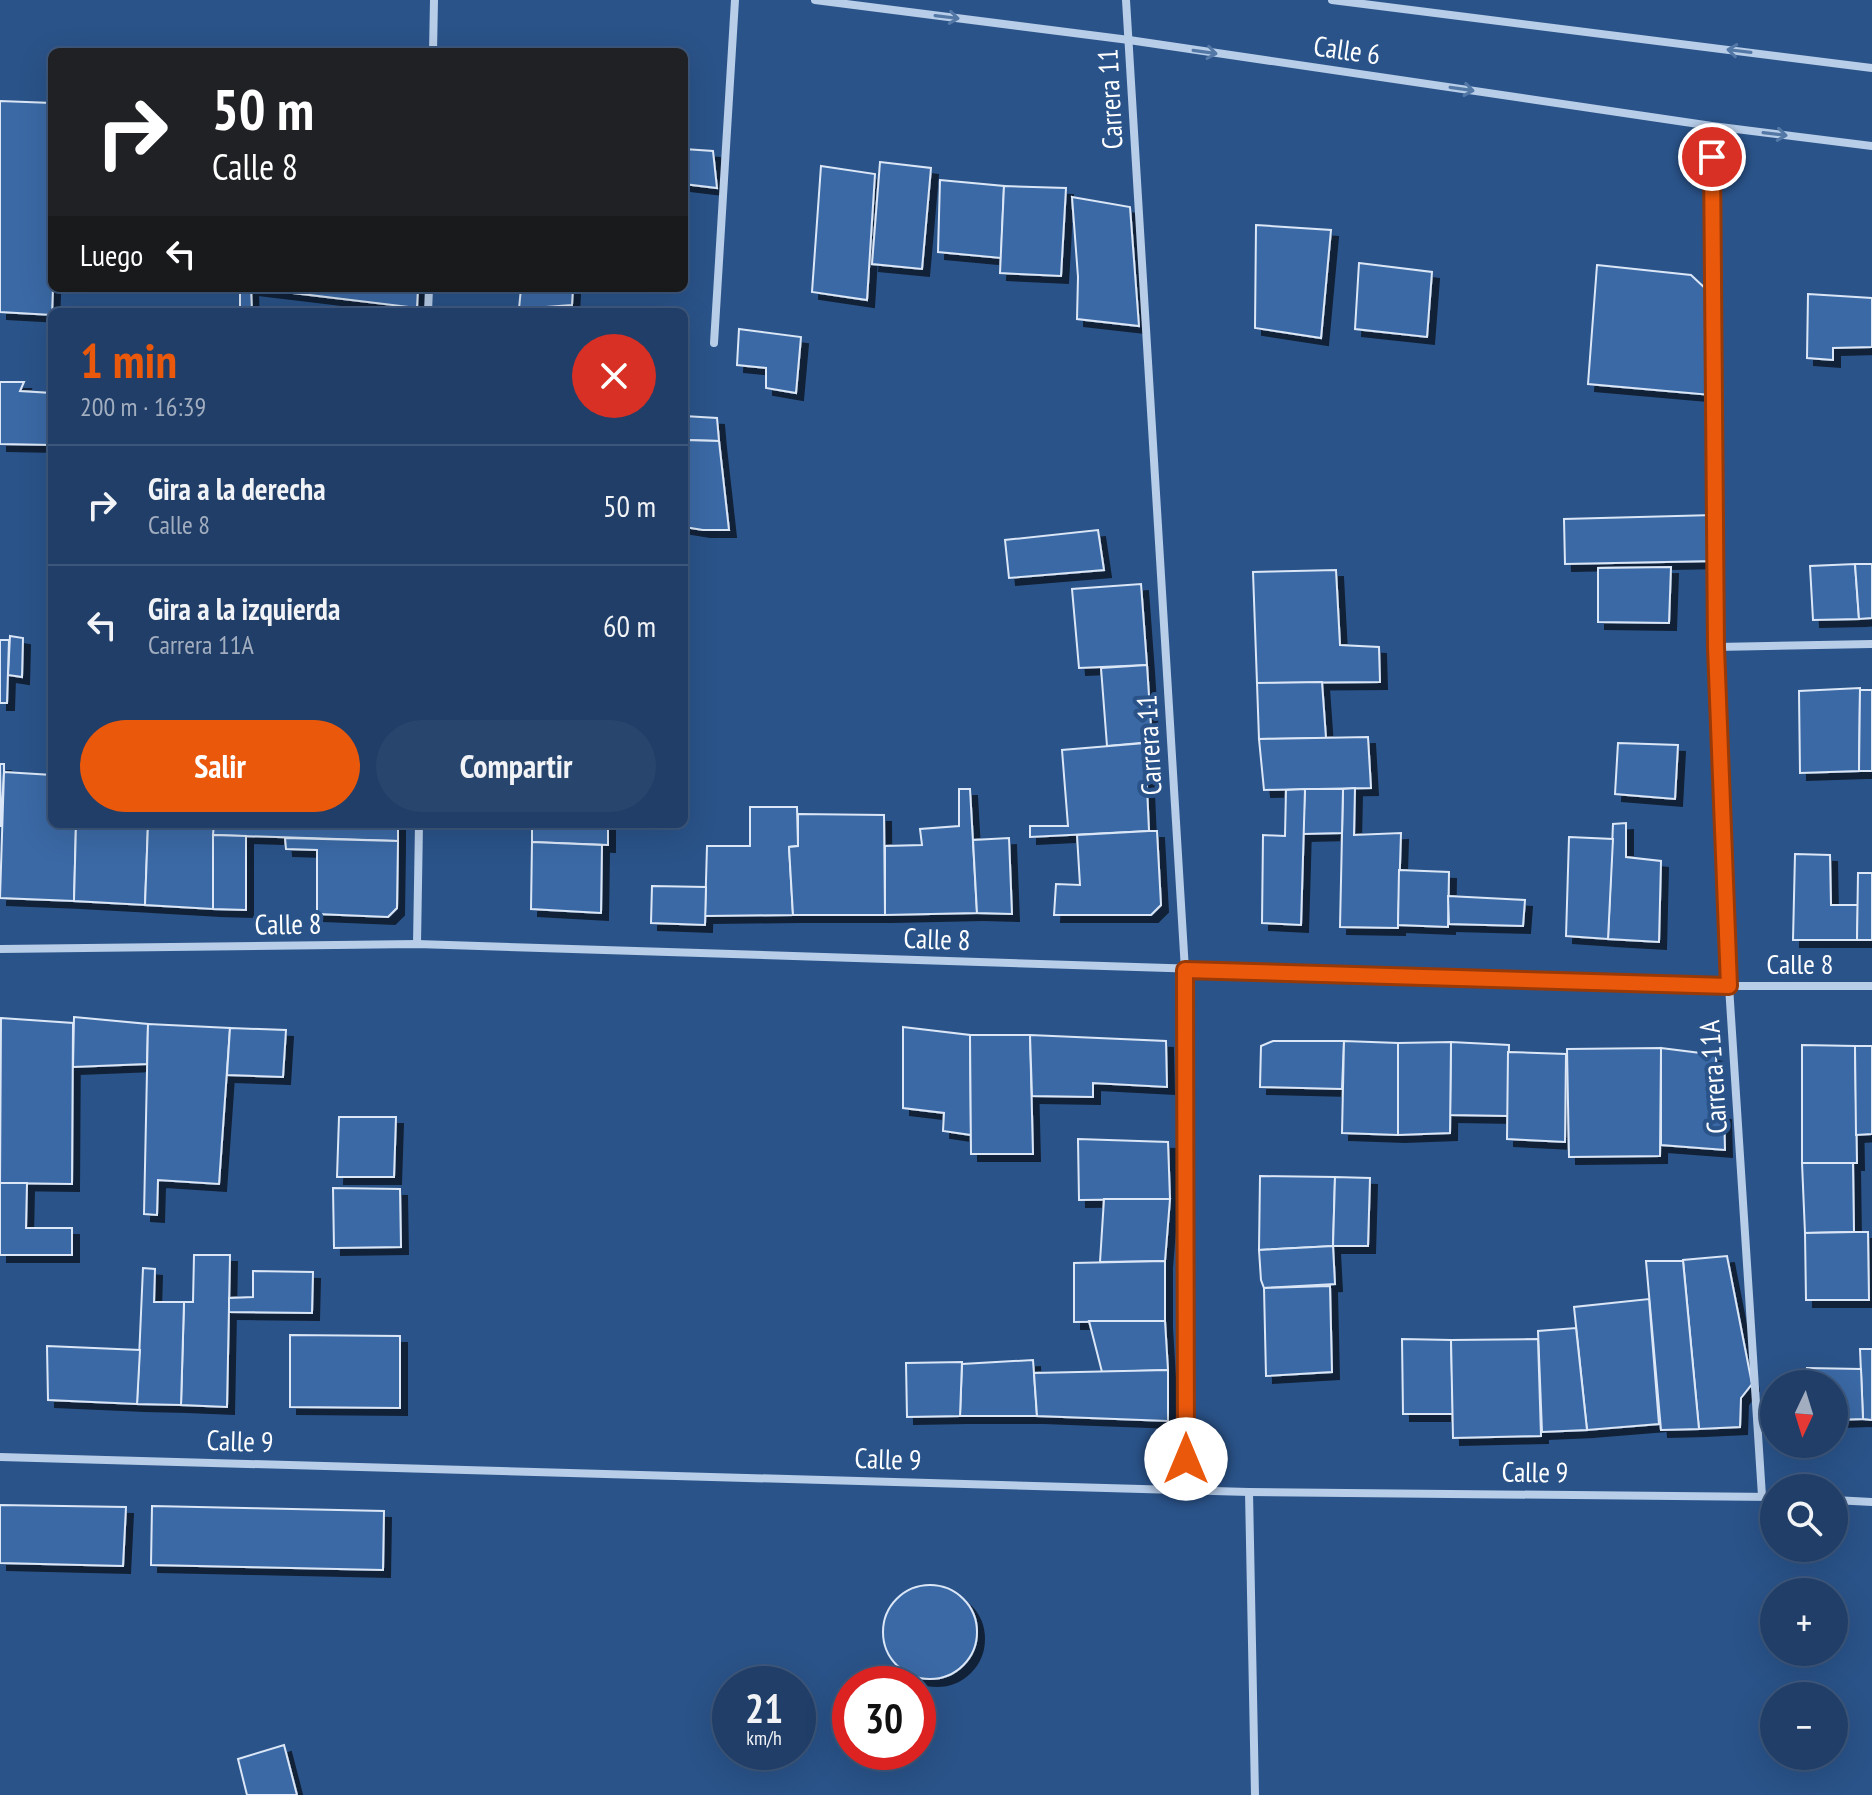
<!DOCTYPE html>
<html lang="es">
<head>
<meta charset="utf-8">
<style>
	body { margin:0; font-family:"PT Sans Narrow",sans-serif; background:#28456d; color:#f1f3f6; height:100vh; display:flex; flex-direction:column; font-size:30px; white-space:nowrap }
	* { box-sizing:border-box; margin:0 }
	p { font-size:26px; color:#a2aec0 }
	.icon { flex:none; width:44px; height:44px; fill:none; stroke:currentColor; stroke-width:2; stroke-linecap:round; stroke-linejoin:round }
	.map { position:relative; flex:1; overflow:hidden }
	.panel { position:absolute; left:48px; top:308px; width:640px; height:520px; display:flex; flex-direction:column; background:#203e67; border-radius:12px; box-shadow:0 8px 32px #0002,0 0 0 2px #3d577b }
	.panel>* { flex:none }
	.banner { position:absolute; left:48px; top:48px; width:640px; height:244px; border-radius:12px; box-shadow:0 8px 32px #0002,0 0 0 2px #3d577b; background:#202124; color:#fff; overflow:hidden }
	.needle { width:52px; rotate:184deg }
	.tools { position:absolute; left:1760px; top:1370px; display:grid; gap:16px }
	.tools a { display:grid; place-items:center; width:88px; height:88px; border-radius:50%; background:#203e67; box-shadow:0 8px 32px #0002,0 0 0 2px #3d577b; font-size:40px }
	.speed { position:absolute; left:712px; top:1666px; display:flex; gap:16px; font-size:40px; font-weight:700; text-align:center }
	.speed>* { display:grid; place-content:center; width:104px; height:104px; border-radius:50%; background:#203e67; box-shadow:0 8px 32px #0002,0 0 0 2px #3d577b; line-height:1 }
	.speed small { font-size:20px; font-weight:400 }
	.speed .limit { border:12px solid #d22; background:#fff; color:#111 }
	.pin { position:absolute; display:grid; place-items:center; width:68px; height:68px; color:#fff; margin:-34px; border:4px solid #fff; border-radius:50%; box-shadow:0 2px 8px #0007 }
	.me { position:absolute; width:88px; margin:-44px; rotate:0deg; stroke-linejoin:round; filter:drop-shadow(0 0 6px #0008) }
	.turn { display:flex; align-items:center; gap:28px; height:168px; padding:0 32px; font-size:36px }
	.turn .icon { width:104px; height:104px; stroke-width:2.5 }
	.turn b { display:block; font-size:56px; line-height:68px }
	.then { display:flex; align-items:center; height:76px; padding:0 32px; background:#0003; gap:16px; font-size:30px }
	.round { display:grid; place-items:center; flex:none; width:84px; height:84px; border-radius:42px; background:#28456d }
	.overview { display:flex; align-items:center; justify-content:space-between; height:136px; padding:0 32px }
	h1 { font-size:48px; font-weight:600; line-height:60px; color:#ea580c }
	.button { display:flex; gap:16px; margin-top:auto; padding:16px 32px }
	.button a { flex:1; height:92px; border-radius:48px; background:#ea580c; color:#fff; font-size:32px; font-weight:600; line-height:92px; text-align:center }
	.button a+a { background:#28456d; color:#f1f3f6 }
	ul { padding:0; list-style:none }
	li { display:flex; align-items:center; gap:24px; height:120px; padding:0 32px; border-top:2px solid #3d577b }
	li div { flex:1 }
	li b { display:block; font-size:30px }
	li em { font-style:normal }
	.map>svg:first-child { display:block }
</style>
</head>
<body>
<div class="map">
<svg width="1872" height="1795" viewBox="0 0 1872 1795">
	<defs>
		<filter id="shadow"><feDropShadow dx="7" dy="7" stdDeviation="0" flood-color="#0009"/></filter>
	</defs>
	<rect width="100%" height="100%" fill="#2a5389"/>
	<g fill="#3b69a5" stroke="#dbe7f7" stroke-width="2" filter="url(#shadow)">
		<polygon points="0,101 52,103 52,288 53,288 52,315 0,312"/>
		<polygon points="684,149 713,151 717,188 684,184"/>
		<polygon points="880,162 931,168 922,269 872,264"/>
		<polygon points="821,166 875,174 867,300 812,292"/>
		<polygon points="940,180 1004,186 1001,258 938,252"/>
		<polygon points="1004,186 1066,188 1061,276 1000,273"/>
		<polygon points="1072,197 1130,207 1139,326 1077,319 1078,277"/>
		<polygon points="1256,225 1331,230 1321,338 1255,328"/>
		<polygon points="1359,263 1432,272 1427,337 1355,329"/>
		<polygon points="1597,265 1691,275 1708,291 1711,395 1588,384"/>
		<polygon points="240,288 418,288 417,308 251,288 252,312 240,312"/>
		<polygon points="521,288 573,288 572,305 519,309"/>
		<polygon points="1808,294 1872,298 1872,347 1833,348 1833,360 1807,358"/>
		<polygon points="739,329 801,337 796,393 766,388 766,368 737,365"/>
		<polygon points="0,382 24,382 20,391 52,393 52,445 0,444"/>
		<polygon points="684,416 717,418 719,441 684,440"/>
		<polygon points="684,440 719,441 729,530 703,530 684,527"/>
		<polygon points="1714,515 1715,561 1565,564 1564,519"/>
		<polygon points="1098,530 1104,570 1009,578 1005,540"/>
		<polygon points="1855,564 1859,619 1813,620 1810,566"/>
		<polygon points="1855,564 1872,564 1872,618 1859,619"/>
		<polygon points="1671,567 1669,623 1598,622 1598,568"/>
		<polygon points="1336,570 1340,645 1379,647 1380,682 1257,683 1253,572"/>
		<polygon points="1141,584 1147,665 1079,668 1072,589"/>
		<polygon points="10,636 23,638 22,677 8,675"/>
		<polygon points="0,640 9,640 7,703 0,703"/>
		<polygon points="1147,665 1152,742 1107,746 1101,668"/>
		<polygon points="1322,682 1326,738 1259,739 1257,683"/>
		<polygon points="1860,688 1859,771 1800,773 1799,691"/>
		<polygon points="1860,690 1872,690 1872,771 1859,771"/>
		<polygon points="1368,737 1371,788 1264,790 1259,739"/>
		<polygon points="1145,743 1149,831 1030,837 1030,826 1068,826 1062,750"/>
		<polygon points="1618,743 1678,745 1675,799 1615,794"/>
		<polygon points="0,764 4,764 4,772 1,827"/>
		<polygon points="4,772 52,775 52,824 76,824 74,901 0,898"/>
		<polygon points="1355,788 1354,835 1401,833 1398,928 1340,927 1343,789"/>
		<polygon points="959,789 970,789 977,913 885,915 885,846 922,845 920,829 959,826"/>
		<polygon points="1305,789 1343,789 1342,833 1303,834"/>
		<polygon points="1305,789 1301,925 1262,923 1263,835 1285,836 1286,790"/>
		<polygon points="750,807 797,807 798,846 789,847 793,915 705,916 707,846 750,846"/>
		<polygon points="798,814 884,815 885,915 793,915 789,847 798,846"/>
		<polygon points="1626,823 1626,857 1661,861 1659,942 1608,939 1613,824"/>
		<polygon points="76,824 148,824 145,905 74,901"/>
		<polygon points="148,824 214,824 213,909 145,905"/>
		<polygon points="214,824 398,824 398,841 213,835"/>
		<polygon points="532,824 608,824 608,845 532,842"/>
		<polygon points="1149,831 1157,831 1161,905 1151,915 1054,915 1056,884 1080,885 1077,835"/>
		<polygon points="213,835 246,836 246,910 213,909"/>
		<polygon points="1569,837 1613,839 1608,939 1566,936"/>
		<polygon points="285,838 398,841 397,908 388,917 317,914 317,850 286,849"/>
		<polygon points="1009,838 1012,914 977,913 973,840"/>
		<polygon points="532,842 602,845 601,913 531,909"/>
		<polygon points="1795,854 1830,855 1831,905 1858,905 1857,940 1793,940"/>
		<polygon points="1399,870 1449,872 1448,927 1398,925"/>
		<polygon points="1858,873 1872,873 1872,940 1857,940"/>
		<polygon points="652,886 706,887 705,925 651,923"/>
		<polygon points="1448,896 1525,900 1523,926 1449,924"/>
		<polygon points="74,1017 148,1024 147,1064 73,1067"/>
		<polygon points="1,1018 73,1023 72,1184 0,1183"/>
		<polygon points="148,1024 230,1028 219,1184 158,1180 157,1215 144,1214"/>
		<polygon points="903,1027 970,1035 971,1135 943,1131 944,1113 903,1108"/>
		<polygon points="230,1028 286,1030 283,1077 227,1075"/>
		<polygon points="970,1035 1030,1035 1033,1154 971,1154"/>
		<polygon points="1030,1035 1166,1041 1167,1087 1093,1083 1093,1097 1032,1096"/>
		<polygon points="1273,1041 1344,1041 1342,1089 1260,1087 1261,1046"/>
		<polygon points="1344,1041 1398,1043 1398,1135 1342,1133"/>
		<polygon points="1451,1042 1509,1045 1508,1116 1450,1115"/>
		<polygon points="1451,1042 1450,1133 1398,1135 1398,1043"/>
		<polygon points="1802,1045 1855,1046 1857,1163 1802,1163"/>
		<polygon points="1855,1046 1872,1046 1872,1134 1856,1135"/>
		<polygon points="1661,1048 1716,1055 1717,1111 1724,1113 1725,1150 1661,1145"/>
		<polygon points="1661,1048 1660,1156 1569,1157 1567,1049"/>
		<polygon points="1508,1052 1566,1054 1565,1142 1507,1139"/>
		<polygon points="339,1117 396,1117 394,1177 337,1177"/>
		<polygon points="1078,1139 1168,1142 1170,1199 1079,1200"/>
		<polygon points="1802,1163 1853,1163 1854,1232 1805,1233"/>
		<polygon points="1260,1176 1335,1177 1333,1246 1259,1250"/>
		<polygon points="1335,1177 1370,1178 1368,1246 1333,1246"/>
		<polygon points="0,1183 27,1183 26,1228 72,1228 72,1255 0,1255"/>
		<polygon points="333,1188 400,1189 401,1247 334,1248"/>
		<polygon points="1104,1199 1170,1199 1165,1261 1100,1262"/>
		<polygon points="1854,1232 1868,1232 1869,1300 1806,1300 1805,1233"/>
		<polygon points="1333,1246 1335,1284 1264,1288 1261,1280 1259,1250"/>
		<polygon points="194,1255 230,1255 227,1407 181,1405 184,1302 193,1302"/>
		<polygon points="1727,1256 1752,1384 1741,1398 1740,1427 1699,1429 1683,1260"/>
		<polygon points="1165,1261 1165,1321 1074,1322 1074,1263"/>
		<polygon points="1646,1261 1683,1261 1699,1429 1661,1430"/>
		<polygon points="143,1268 155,1269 154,1302 184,1302 181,1405 137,1404"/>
		<polygon points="253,1271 313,1272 312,1313 229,1312 229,1298 253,1297"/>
		<polygon points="1330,1286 1332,1372 1266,1376 1264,1288"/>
		<polygon points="1649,1299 1659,1424 1587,1430 1574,1307"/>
		<polygon points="1089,1321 1165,1321 1168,1370 1102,1372"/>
		<polygon points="1576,1328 1587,1430 1542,1432 1538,1331"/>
		<polygon points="290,1335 400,1336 400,1408 290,1407"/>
		<polygon points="1402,1339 1451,1340 1453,1414 1403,1414"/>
		<polygon points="1538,1339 1541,1436 1453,1438 1451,1340"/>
		<polygon points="47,1346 140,1350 137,1404 48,1400"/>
		<polygon points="1860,1349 1872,1349 1872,1420 1863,1419"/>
		<polygon points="1033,1360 1037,1416 960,1416 962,1364"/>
		<polygon points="962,1362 960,1416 907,1417 906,1363"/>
		<polygon points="1807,1368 1861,1369 1863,1419 1834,1420 1834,1384 1807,1384"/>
		<polygon points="1168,1370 1168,1421 1037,1416 1034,1373"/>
		<polygon points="0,1505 126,1507 123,1566 0,1563"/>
		<polygon points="152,1506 384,1511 383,1570 151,1565"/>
		<circle cx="930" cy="1632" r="47"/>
		<polygon points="284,1745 297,1795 247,1795 238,1759"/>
	</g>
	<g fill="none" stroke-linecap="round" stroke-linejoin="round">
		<g stroke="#b7cde8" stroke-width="8">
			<polyline points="815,0 1129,40 1712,126 1872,146"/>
			<polyline points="1126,0 1185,970 1186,1489"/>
			<polyline points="1332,0 1872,68"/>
			<polyline points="433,52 434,0"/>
			<polyline points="1712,126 1716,647 1729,986 1762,1496"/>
			<polyline points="428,312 429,288"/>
			<polyline points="714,343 735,0"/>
			<polyline points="1716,647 1872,644"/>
			<polyline points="417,944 419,824"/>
			<polyline points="0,949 417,944 1729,986 1872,986"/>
			<polyline points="0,1457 1249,1492 1774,1497"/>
			<polyline points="1249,1492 1255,1795"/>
			<polyline points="1834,1500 1872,1502"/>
		</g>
	</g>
	<defs><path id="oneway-shaft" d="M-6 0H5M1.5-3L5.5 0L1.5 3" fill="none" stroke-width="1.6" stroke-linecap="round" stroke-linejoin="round" transform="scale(2)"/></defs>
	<g stroke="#5478a6">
		<use href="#oneway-shaft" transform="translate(947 17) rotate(7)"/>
		<use href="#oneway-shaft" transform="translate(1739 51) rotate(-173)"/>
		<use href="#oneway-shaft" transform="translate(1205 52) rotate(8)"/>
		<use href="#oneway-shaft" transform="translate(1462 89) rotate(8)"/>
		<use href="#oneway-shaft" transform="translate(1775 134) rotate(7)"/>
	</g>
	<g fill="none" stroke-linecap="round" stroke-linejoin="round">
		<defs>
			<polyline id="route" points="1186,1459 1185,970 1729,986 1716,647 1712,157"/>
		</defs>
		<use href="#route" stroke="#983908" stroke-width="20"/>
		<use href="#route" stroke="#ea580c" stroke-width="14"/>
	</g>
	<g text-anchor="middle" stroke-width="8" stroke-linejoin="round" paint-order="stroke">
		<g font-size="28" fill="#fff" stroke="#2a5389">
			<text transform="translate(1347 50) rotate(8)" y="10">Calle 6</text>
			<text transform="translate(1110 99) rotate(-93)" y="10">Carrera 11</text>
			<text transform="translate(1149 745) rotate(-93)" y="10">Carrera 11</text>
			<text transform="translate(288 924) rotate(-1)" y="10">Calle 8</text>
			<text transform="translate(937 939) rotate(2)" y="10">Calle 8</text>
			<text x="1800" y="974">Calle 8</text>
			<text transform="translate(1713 1077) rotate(-94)" y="10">Carrera 11A</text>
			<text transform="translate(240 1441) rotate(2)" y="10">Calle 9</text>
			<text transform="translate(888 1459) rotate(2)" y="10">Calle 9</text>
			<text transform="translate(1535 1472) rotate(1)" y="10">Calle 9</text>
		</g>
	</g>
</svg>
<div class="tools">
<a><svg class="needle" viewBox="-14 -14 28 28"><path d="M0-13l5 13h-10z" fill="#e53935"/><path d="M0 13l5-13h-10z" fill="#a2aec0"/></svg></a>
<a><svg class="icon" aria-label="search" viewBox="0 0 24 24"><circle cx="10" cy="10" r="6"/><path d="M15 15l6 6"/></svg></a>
<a>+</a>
<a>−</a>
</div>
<div class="speed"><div>21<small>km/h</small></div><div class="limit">30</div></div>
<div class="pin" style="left:1712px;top:157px;background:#d93025"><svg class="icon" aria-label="arrive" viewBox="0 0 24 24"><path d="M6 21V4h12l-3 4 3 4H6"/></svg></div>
<svg class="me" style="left:1186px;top:1459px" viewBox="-20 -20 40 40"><circle r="19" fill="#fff"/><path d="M0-13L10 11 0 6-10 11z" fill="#ea580c"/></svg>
<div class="banner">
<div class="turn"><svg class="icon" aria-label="right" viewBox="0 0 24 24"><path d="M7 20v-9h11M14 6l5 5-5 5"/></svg><div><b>50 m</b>Calle 8</div></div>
<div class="then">Luego<svg class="icon" aria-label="left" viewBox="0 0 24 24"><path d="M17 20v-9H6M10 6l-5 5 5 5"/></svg></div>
</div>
<section class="panel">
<div class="overview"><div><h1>1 min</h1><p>200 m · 16:39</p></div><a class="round" style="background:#d93025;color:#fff"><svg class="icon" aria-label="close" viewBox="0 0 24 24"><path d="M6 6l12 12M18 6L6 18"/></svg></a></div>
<ul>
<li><svg class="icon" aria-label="right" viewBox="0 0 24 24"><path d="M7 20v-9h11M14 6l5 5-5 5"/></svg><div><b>Gira a la derecha</b><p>Calle 8</p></div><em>50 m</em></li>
<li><svg class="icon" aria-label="left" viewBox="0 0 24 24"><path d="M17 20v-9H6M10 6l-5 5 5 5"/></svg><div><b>Gira a la izquierda</b><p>Carrera 11A</p></div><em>60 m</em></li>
</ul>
<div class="button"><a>Salir</a><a>Compartir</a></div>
</section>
</div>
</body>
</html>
